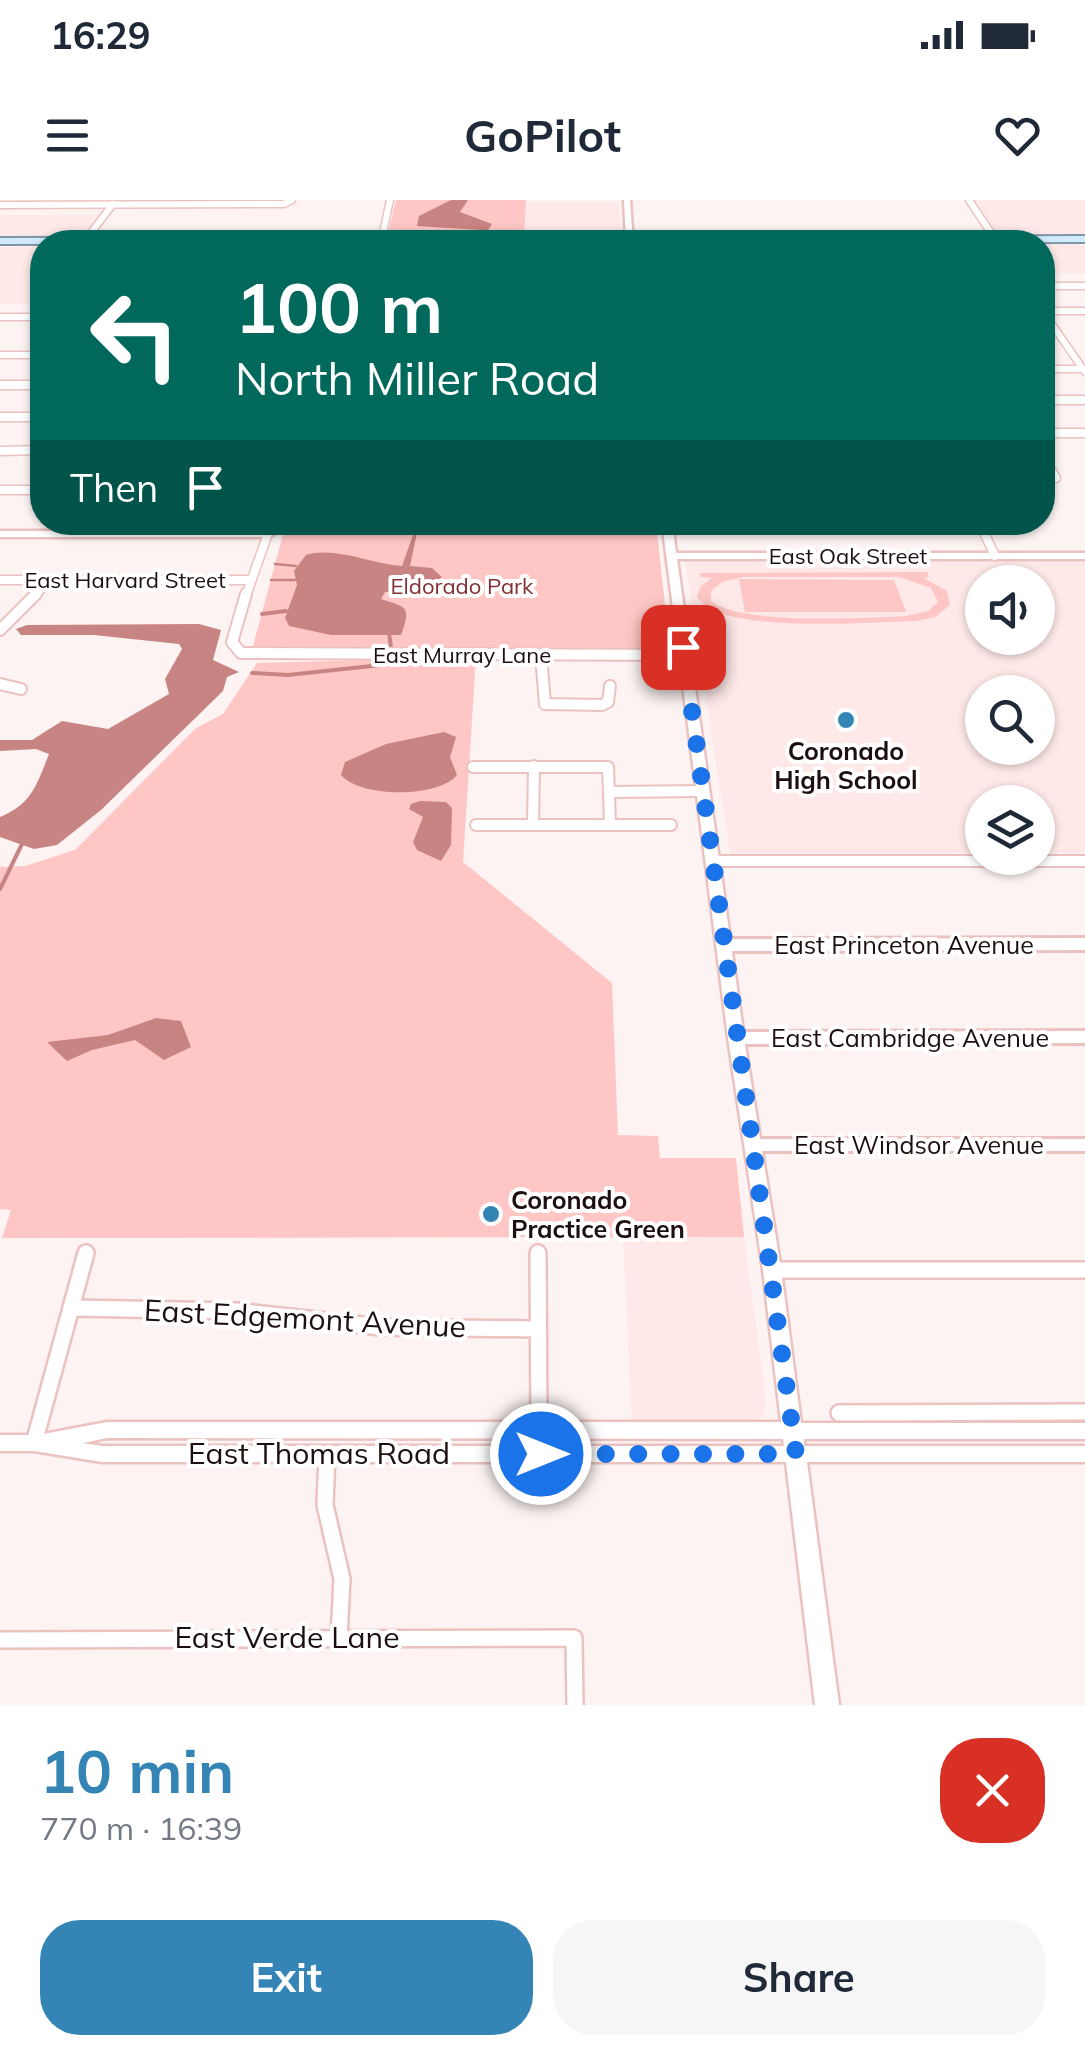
<!DOCTYPE html>
<html lang="en">
<head>
<meta charset="utf-8">
<style>
	body { margin:0; font-family:Mulish,sans-serif; background:#f6f6f7; color:#1f2937; height:100vh; display:flex; flex-direction:column; font-size:38px; white-space:nowrap }
	* { box-sizing:border-box; margin:0 }
	p { font-size:32px; color:#747a83 }
	.icon { flex:none; width:55px; height:55px; fill:none; stroke:currentColor; stroke-width:2; stroke-linecap:round; stroke-linejoin:round }
	.map { position:relative; height:1505px; overflow:hidden }
	.sheet { display:flex; flex-direction:column; background:#fff; flex:1 }
	.sheet>* { flex:none }
	.hud { position:absolute; left:30px; top:30px; width:1025px; height:305px; border-radius:40px; box-shadow:0 2px 8px #0004; background:#00695c; color:#fff; overflow:hidden }
	.buttons { position:absolute; left:965px; top:365px; display:grid; gap:20px }
	.buttons a { display:grid; place-items:center; width:90px; height:90px; border-radius:50%; background:#fff; box-shadow:0 2px 8px #0004; font-size:50px }
	.pin { position:absolute; display:grid; place-items:center; width:85px; height:85px; color:#fff; margin:-42px; border-radius:20px; box-shadow:0 5px 15px #0006 }
	.me { position:absolute; width:110px; margin:-55px; rotate:90deg; stroke-linejoin:round; filter:drop-shadow(0 0 8px #0008) }
	.turn { display:flex; align-items:center; gap:35px; height:210px; padding:0 40px; font-size:45px }
	.turn .icon { width:130px; height:130px; stroke-width:2.5 }
	.turn b { display:block; font-size:70px; line-height:85px }
	.then { display:flex; align-items:center; height:95px; padding:0 40px; background:#0003; gap:20px; font-size:38px }
	.round { display:grid; place-items:center; flex:none; width:105px; height:105px; border-radius:40px; background:#f6f6f7 }
	.summary { display:flex; align-items:center; justify-content:space-between; height:170px; padding:0 40px }
	h1 { font-size:60px; font-weight:700; line-height:75px; color:#3485b6 }
	.primary-button { display:flex; gap:20px; margin-top:auto; padding:20px 40px }
	.primary-button a { flex:1; height:115px; border-radius:40px; background:#3485b6; color:#fff; font-size:40px; font-weight:700; line-height:115px; text-align:center }
	.primary-button a+a { background:#f6f6f7; color:#1f2937 }
	.status { display:flex; justify-content:space-between; align-items:center; height:70px; padding:0 50px; background:#fff; direction:ltr }
	.status svg { height:28px; fill:currentColor }
	header { display:flex; justify-content:space-between; align-items:center; height:130px; padding:0 40px; background:#fff; font-size:45px; font-weight:700 }
	.map>svg:first-child { display:block }
</style>
</head>
<body>
<div class="status"><b>16:29</b><svg viewBox="0 0 49 12"><path d="M0 12V9h3v3zM5 12V6h3v6zM10 12V3h3v9zM15 12V0h3v12zM26 1h20v11H26zM47 4h2v5h-2z"/></svg></div>
<header><svg class="icon" aria-label="menu" viewBox="0 0 24 24"><path d="M4 6h16M4 12h16M4 18h16"/></svg>GoPilot<svg class="icon" aria-label="heart" viewBox="0 0 24 24"><path d="M12 20l-8-8c-3-5 5-10 8-4 3-6 11-1 8 4z"/></svg></header>
<div class="map">
<svg width="1085" height="1505" viewBox="0 0 1085 1505">
	<rect width="100%" height="100%" fill="#fcf3f2"/>
	<g fill="#fee9e8" fill-rule="evenodd">
		<polygon points="975,0 1085,0 1085,38 998,38"/>
		<polygon points="526,2 619,2 621,37 524,39"/>
		<polygon points="0,15 100,15 79,39 0,39"/>
		<polygon points="1042,45 1085,45 1085,73 1043,73"/>
		<rect x="0" y="47" width="42" height="57"/>
		<path d="M685,362H1085V653H1038V602H982V653H730ZM982,382H1038V438H982ZM982,492H1038V548H982Z"/>
		<polygon points="744,1037 766,1201 764,1216 751,1223 632,1222 623,1038"/>
	</g>
	<g fill="#fec7c5" fill-rule="evenodd">
		<polygon points="396,0 526,0 524,39 387,37"/>
		<polygon points="286,323 656,323 670,450 253,446"/>
		<path d="M927,372L929,377L924,378L947,391L950,405L935,417L916,421C873,422 715,435 697,396L701,386L712,378L701,377L700,373ZM743,377H899L931,388L938,402L928,411L906,416C865,418 740,425 711,401V391L722,382Z"/>
		<polygon points="739,379 894,380 906,412 745,412"/>
		<polygon points="476,457 463,662 612,783 618,935 658,936 660,958 736,958 744,1037 2,1038 11,1010 0,1009 0,667 25,666 75,650 196,528 223,514 257,463"/>
	</g>
	<g fill="#c88482">
		<polygon points="451,0 468,0 460,12 492,24 488,30 497,35 497,42 481,30 417,26 419,16"/>
		<path d="M411,323H419L410,366L432,368L442,377L423,391L385,392L381,399C406,407 412,406 401,435H331L289,426L285,418L297,385L294,371L306,355C336,346 371,364 402,366L413,335L409,331Z"/>
		<path d="M199,424L221,430L213,460L239,472L227,477L223,491L101,610L57,645L34,649L0,637V617C32,604 37,584 49,554L36,549L0,551V540H32L62,521L108,529L169,494L165,479L182,449L179,444L94,435H21L16,429L27,425Z"/>
		<path d="M444,532L456,537L450,557L457,575C439,598 360,598 341,575L345,562L386,544Z"/>
		<polygon points="420,601 446,602 452,608 451,645 441,661 417,650 413,642 423,617 409,609 411,604"/>
		<polygon points="156,818 181,821 191,847 164,860 135,840 92,850 67,861 47,842 108,835"/>
	</g>
	<g fill="none" stroke-linecap="round" stroke-linejoin="round">
		<g stroke="#c88482" stroke-width="2.5">
			<polyline points="275,364 296,366"/>
			<polyline points="271,380 295,380"/>
		</g>
		<g stroke="#c88482" stroke-width="4">
			<polyline points="262,414 286,411"/>
			<polyline points="389,433 391,447"/>
			<polyline points="252,473 288,475 390,464 391,460"/>
			<polyline points="0,689 22,644"/>
		</g>
		<defs>
			<g id="street-far4">
				<polyline points="969,0 997,42"/>
				<polyline points="0,5 284,4 292,0"/>
				<polyline points="84,42 113,4"/>
				<polyline points="381,42 390,0"/>
				<polyline points="1042,86 1085,86"/>
				<polyline points="1042,110 1085,172"/>
				<polyline points="1042,111 1085,111"/>
				<polyline points="0,117 42,117"/>
				<polyline points="0,155 42,155"/>
				<polyline points="1042,169 1085,169"/>
			</g>
			<g id="street-far3">
				<polyline points="0,185 42,185"/>
				<polyline points="1042,200 1085,200"/>
				<polyline points="0,217 42,217"/>
				<polyline points="1042,233 1085,233"/>
				<polyline points="0,251 42,250"/>
				<polyline points="1042,255 1056,278"/>
				<polyline points="0,290 42,290"/>
				<polyline points="979,322 995,356"/>
				<polyline points="0,380 251,380"/>
				<polyline points="34,396 50,380"/>
				<polyline points="246,396 272,322"/>
			</g>
			<g id="street-far2">
				<polyline points="246,394 232,442 241,453 684,455"/>
				<polyline points="0,430 36,394"/>
				<polyline points="541,456 545,504 602,505 608,502 610,486"/>
				<polyline points="0,484 21,489"/>
				<polyline points="473,567 608,567 609,592 703,591"/>
				<polyline points="609,592 610,625"/>
				<polyline points="476,625 671,625"/>
				<polyline points="533,625 534,566"/>
				<polyline points="713,661 1085,661"/>
			</g>
			<g id="street-far1">
				<polyline points="723,745 1085,744"/>
				<polyline points="736,838 1085,837"/>
				<polyline points="753,945 1085,945"/>
			</g>
			<g id="street">
				<polyline points="538,1053 539,1231"/>
				<polyline points="772,1070 1085,1070"/>
				<polyline points="71,1108 236,1111 380,1127 538,1129"/>
				<polyline points="839,1213 1085,1212"/>
				<polyline points="34,1243 86,1053"/>
				<polyline points="327,1255 325,1305 342,1379 339,1438"/>
				<polyline points="0,1440 574,1438 575,1505"/>
			</g>
			<g id="secondary">
				<polygon points="624,0 630,0 633,42 626,42"/>
				<path d="M662,322H672L676,353H1085V359H677L744,838L781,1070L801,1223H1085V1239H804V1246H1085V1262H807L839,1505H815L786,1262H102L34,1251H0V1235H38L107,1222H781L763,1070L728,838ZM107,1238L783,1239L784,1246H102L83,1243Z"/>
				<polygon points="0,331 269,331 274,334 269,337 0,337"/>
			</g>
			<polygon id="primary" points="1085,36 1085,42 0,44 0,38"/>
		</defs>
		<use href="#street-far4" stroke="#ebc2c0" stroke-width="9"/>
		<use href="#street-far3" stroke="#ebc2c0" stroke-width="11"/>
		<use href="#street-far2" stroke="#ebc2c0" stroke-width="14"/>
		<use href="#street-far1" stroke="#ebc2c0" stroke-width="18"/>
		<use href="#street" stroke="#ebc2c0" stroke-width="20"/>
		<use href="#secondary" stroke="#ebc2c0" stroke-width="5"/>
		<use href="#primary" stroke="#7e95a9" stroke-width="4"/>
		<use href="#street-far4" stroke="#fff" stroke-width="6"/>
		<use href="#street-far3" stroke="#fff" stroke-width="8"/>
		<use href="#street-far2" stroke="#fff" stroke-width="10"/>
		<use href="#street-far1" stroke="#fff" stroke-width="12"/>
		<use href="#street" stroke="#fff" stroke-width="15"/>
		<use href="#secondary" fill="#fff" fill-rule="evenodd"/>
		<use href="#primary" fill="#d1ebfd" fill-rule="evenodd"/>
	</g>
	<g fill="none" stroke-linecap="round" stroke-linejoin="round">
		<polyline stroke="#1a73e8" stroke-width="18" stroke-dasharray="0 32.4" points="541,1254 796,1254 683,447"/>
	</g>
	<g fill="#3485b6" stroke="#fff" stroke-width="4">
		<circle cx="846" cy="520" r="10"/>
		<circle cx="491" cy="1014" r="10"/>
	</g>
	<g text-anchor="middle" stroke-width="8" stroke-linejoin="round" paint-order="stroke">
		<g font-size="22" fill="#1d0f0f" stroke="#fff">
			<text x="848" y="364">East Oak Street</text>
			<text x="125" y="388">East Harvard Street</text>
			<text x="462" y="463">East Murray Lane</text>
		</g>
		<g font-size="22" fill="#822f33" stroke="#fff">
			<text x="462" y="394">Eldorado Park</text>
		</g>
		<g font-size="25" font-weight="bold" fill="#1d0f0f" stroke="#fff">
			<text x="846" y="560">Coronado<tspan x="846" dy="29">High School</tspan></text>
			<text x="511" y="1009" text-anchor="start">Coronado<tspan x="511" dy="29">Practice Green</tspan></text>
		</g>
		<g font-size="25" fill="#1d0f0f" stroke="#fff">
			<text x="904" y="754">East Princeton Avenue</text>
			<text x="910" y="847">East Cambridge Avenue</text>
			<text x="919" y="954">East Windsor Avenue</text>
		</g>
		<g font-size="30" fill="#1d0f0f" stroke="#fff">
			<text transform="translate(305 1119) rotate(3)" y="10">East Edgemont Avenue</text>
			<text x="319" y="1264">East Thomas Road</text>
			<text x="287" y="1448">East Verde Lane</text>
		</g>
	</g>
</svg>
<div class="buttons">
<a><svg class="icon" aria-label="sound" viewBox="0 0 24 24"><path d="M4 9h4l5-4v14l-5-4H4zM17 9q2 3 0 6"/></svg></a>
<a><svg class="icon" aria-label="search" viewBox="0 0 24 24"><circle cx="10" cy="10" r="6"/><path d="M15 15l6 6"/></svg></a>
<a><svg class="icon" aria-label="layers" viewBox="0 0 24 24"><path d="M12 4l9 5-9 5-9-5zM3 14l9 5 9-5"/></svg></a>
</div>
<div class="pin" style="left:683px;top:447px;background:#d93025"><svg class="icon" aria-label="arrive" viewBox="0 0 24 24"><path d="M6 21V4h12l-3 4 3 4H6"/></svg></div>
<svg class="me" style="left:541px;top:1254px" viewBox="-20 -20 40 40"><circle r="17" fill="#1a73e8" stroke="#fff" stroke-width="3"/><path d="M0-11L8 9 0 5-8 9z" fill="#fff"/></svg>
<div class="hud">
<div class="turn"><svg class="icon" aria-label="left" viewBox="0 0 24 24"><path d="M17 20v-9H6M10 6l-5 5 5 5"/></svg><div><b>100 m</b>North Miller Road</div></div>
<div class="then">Then<svg class="icon" aria-label="arrive" viewBox="0 0 24 24"><path d="M6 21V4h12l-3 4 3 4H6"/></svg></div>
</div>
</div>
<section class="sheet">
<div class="summary"><div><h1>10 min</h1><p>770 m · 16:39</p></div><a class="round" style="background:#d93025;color:#fff"><svg class="icon" aria-label="close" viewBox="0 0 24 24"><path d="M6 6l12 12M18 6L6 18"/></svg></a></div>
<div class="primary-button"><a>Exit</a><a>Share</a></div>
</section>
</body>
</html>
